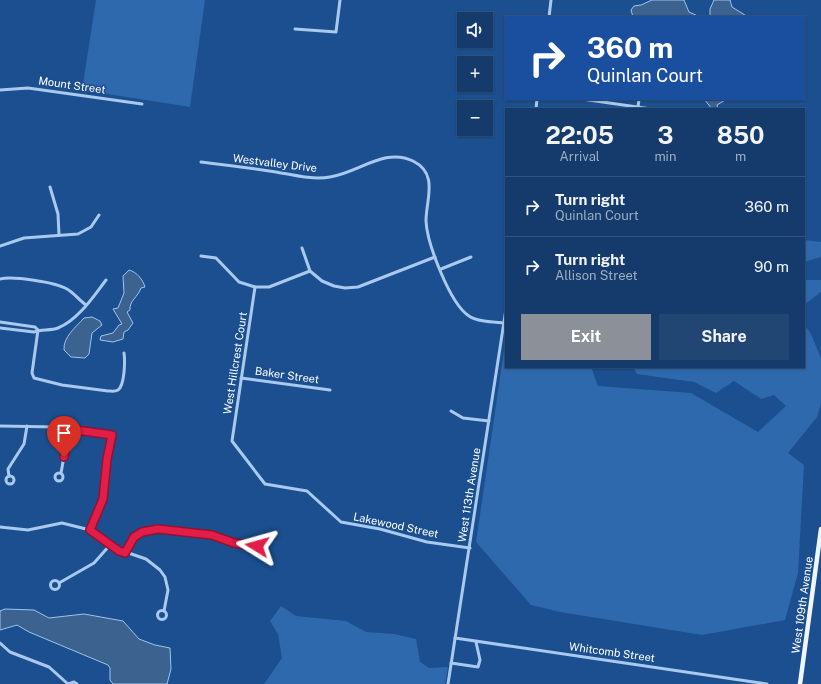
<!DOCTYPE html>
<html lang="en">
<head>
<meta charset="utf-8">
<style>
	body { margin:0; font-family:"Public Sans",sans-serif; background:#214673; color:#f1f3f6; height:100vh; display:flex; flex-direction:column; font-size:15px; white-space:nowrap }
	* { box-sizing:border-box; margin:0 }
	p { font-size:13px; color:#9dadc1 }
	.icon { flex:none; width:22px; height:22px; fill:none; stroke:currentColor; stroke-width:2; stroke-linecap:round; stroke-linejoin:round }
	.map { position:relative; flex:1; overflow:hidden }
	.side { position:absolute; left:505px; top:108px; width:300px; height:260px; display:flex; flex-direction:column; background:#143b6b; border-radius:0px; box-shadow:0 1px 3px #0004,0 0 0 1px #33557e }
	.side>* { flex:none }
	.top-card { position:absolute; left:505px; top:16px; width:300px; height:84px; border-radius:0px; box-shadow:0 1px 3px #0004,0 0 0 1px #33557e; background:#1a4fa0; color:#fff; overflow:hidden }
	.buttons { position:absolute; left:457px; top:12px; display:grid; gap:8px }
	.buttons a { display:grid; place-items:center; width:36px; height:36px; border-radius:0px; background:#143b6b; box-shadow:0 1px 3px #0004,0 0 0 1px #33557e; font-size:20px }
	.pin { position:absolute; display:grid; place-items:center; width:34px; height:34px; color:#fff; margin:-41px -17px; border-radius:50% 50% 50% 0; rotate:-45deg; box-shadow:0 0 4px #0007 }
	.pin .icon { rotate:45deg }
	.me { position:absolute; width:44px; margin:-22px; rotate:278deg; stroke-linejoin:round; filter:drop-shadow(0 0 3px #0008) }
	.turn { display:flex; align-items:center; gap:14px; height:84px; padding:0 16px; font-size:18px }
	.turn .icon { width:52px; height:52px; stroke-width:2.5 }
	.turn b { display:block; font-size:28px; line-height:34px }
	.eta { display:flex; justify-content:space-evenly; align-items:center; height:68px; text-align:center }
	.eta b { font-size:24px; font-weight:700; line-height:28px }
	.action { display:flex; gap:8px; margin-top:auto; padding:8px 16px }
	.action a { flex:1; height:46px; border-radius:0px; background:#8c9099; color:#fff; font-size:16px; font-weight:700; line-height:46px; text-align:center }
	.action a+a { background:#214673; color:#f1f3f6 }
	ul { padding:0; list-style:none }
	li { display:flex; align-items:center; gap:12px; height:60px; padding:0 16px; border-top:1px solid #33557e }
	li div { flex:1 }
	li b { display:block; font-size:15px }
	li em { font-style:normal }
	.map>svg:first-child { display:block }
</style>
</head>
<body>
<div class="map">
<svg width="821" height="684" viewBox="0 0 821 684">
	<rect width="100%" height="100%" fill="#1b4f8f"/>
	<g fill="#2e69ad">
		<polygon points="96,0 205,0 190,107 82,90"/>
		<polygon points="804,240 821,242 821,257 804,262"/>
		<polygon points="804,280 821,280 821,292 805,304"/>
		<polygon points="804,324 811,334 821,358 821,403 817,417 788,453 804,465 798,573 785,620 702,635 560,612 531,605 476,542 506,337 506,367 591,367 598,386 691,393 758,432 786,406 774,395 761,399 734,381 716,393 694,382 637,374 633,367 804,367"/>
		<polygon points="281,606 296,616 346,621 366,632 394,634 416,639 420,662 429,668 448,667 445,684 264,684 282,658 278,634 270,621"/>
	</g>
	<g fill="#3c6290" stroke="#9cc4f0">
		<polygon points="652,0 684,0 689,12 700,17 633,17 631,10 634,6 641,5"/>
		<polygon points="714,0 730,0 732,7 748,17 710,17 710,9"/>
		<polygon points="704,99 727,99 717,105 718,109 712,109"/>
		<path d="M129,270C137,272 143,280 145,287L141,288C138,297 129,301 130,310L127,312L133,323L128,330L124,332L123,339L113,342L100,340L101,336L113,333L119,325L122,324L113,309L118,308L124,293L123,276Z"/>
		<path d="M92,317L100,321L102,325L92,333L89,354L85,358L71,357L64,350C63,337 76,327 84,318Z"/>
		<polygon points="5,609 34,610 49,618 84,614 123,621 139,639 155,645 170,648 171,669 167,684 113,684 110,680 110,668 108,665 29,632 17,625 0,630 0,611"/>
	</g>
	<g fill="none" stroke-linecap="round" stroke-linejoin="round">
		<g stroke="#a9c9ee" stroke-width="3">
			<polyline points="549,17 551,0"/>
			<polyline points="295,29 336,32 340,0"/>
			<polyline points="0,90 28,88 142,104"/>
			<polyline points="582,99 651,109"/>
			<polyline points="638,107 639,99"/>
			<polyline points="536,109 537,99"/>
			<path d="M201,162C226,165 251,168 276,172C293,175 313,180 330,177C358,173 385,147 413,161C439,174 426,199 426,221C427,243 450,304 469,316C478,322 493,322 504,323"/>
			<polyline points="50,187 58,214 59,235"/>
			<polyline points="0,246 24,238 78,234 91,227 99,215"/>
			<polyline points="302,248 310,271 322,281 334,286 345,288 358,287 435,257"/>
			<polyline points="201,256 216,258 239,282 255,287 269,287 310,271"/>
			<polyline points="441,269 471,257"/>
			<path d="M0,279C13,276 55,282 67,289C74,293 79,300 86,305"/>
			<polyline points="255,287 232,441 265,484 307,491 341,522 380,529 427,542 470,548"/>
			<polyline points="0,322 35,327 38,330"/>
			<path d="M0,328L34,332C41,329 50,331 58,328C78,320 93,297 106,280"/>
			<path d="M38,330L32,373L34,378L62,385L108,391C111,391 115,392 118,390C125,385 125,360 124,353"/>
			<polyline points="241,378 330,390"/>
			<polyline points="451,411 463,418 489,421"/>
			<polyline points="0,426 57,427 112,435 107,459 103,499 90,530"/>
			<circle cx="59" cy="477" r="4"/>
			<polyline points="61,473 69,429"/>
			<circle cx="10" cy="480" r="4"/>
			<polyline points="9,476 8,469 24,444 27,426"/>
			<polyline points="0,527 28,530 62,523 90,530 114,548 146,559 160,570 165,577 168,590 164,611"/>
			<circle cx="261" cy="545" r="4"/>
			<polyline points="125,553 134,537 142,532 158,529 192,534 204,533 234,543 257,545"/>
			<circle cx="55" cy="585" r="4.5"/>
			<polyline points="59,583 94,563 110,545"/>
			<circle cx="162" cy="615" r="4.5"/>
			<polyline points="455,638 767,684"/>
			<polyline points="0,643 10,652 49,667 68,684"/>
			<polyline points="451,663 478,667 480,660 476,642"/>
			<polyline points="68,684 74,682 77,684"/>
			<polyline points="448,684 506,309"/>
		</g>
		<polyline stroke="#f0f6ff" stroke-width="4.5" points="800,684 821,529"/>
	</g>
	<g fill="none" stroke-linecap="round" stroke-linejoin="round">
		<defs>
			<polyline id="route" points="64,457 69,429 112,435 107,459 103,499 90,530 119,551 125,553 134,537 142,532 158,529 212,535 234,543 257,546"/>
		</defs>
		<use href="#route" stroke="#92132f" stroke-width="10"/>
		<use href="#route" stroke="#e11d48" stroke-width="7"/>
	</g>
	<g text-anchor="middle" stroke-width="3" stroke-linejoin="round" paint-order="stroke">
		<g font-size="11" fill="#fff" stroke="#1b4f8f">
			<text transform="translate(72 85) rotate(8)" y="4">Mount Street</text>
			<text transform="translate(275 163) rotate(7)" y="4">Westvalley Drive</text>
			<text transform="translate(235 363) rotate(-81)" y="4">West Hillcrest Court</text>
			<text transform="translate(287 375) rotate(8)" y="4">Baker Street</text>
			<text transform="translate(469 495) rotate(-81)" y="4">West 113th Avenue</text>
			<text transform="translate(396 525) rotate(12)" y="4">Lakewood Street</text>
			<text transform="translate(802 605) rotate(-82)" y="4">West 109th Avenue</text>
			<text transform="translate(612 652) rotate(8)" y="4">Whitcomb Street</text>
		</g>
	</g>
</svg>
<div class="buttons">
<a><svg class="icon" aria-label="sound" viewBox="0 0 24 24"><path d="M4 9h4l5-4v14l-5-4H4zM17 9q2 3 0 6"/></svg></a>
<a>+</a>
<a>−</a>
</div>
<div class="pin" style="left:64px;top:457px;background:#d93025"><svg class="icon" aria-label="arrive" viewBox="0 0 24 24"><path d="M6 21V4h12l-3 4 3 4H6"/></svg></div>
<svg class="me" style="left:257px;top:546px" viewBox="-20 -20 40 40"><path d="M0-17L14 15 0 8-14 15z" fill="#e11d48" stroke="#fff" stroke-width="4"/></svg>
<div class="top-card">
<div class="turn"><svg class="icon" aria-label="right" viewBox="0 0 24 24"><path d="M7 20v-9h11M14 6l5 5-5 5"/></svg><div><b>360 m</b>Quinlan Court</div></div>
</div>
<section class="side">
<div class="eta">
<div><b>22:05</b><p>Arrival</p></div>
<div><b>3</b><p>min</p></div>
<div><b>850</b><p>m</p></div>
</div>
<ul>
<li><svg class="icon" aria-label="right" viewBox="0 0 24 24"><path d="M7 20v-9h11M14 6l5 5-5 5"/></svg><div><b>Turn right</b><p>Quinlan Court</p></div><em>360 m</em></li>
<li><svg class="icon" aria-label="right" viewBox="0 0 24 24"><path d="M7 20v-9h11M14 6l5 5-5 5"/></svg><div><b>Turn right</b><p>Allison Street</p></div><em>90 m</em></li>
</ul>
<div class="action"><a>Exit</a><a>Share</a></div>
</section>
</div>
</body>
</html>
